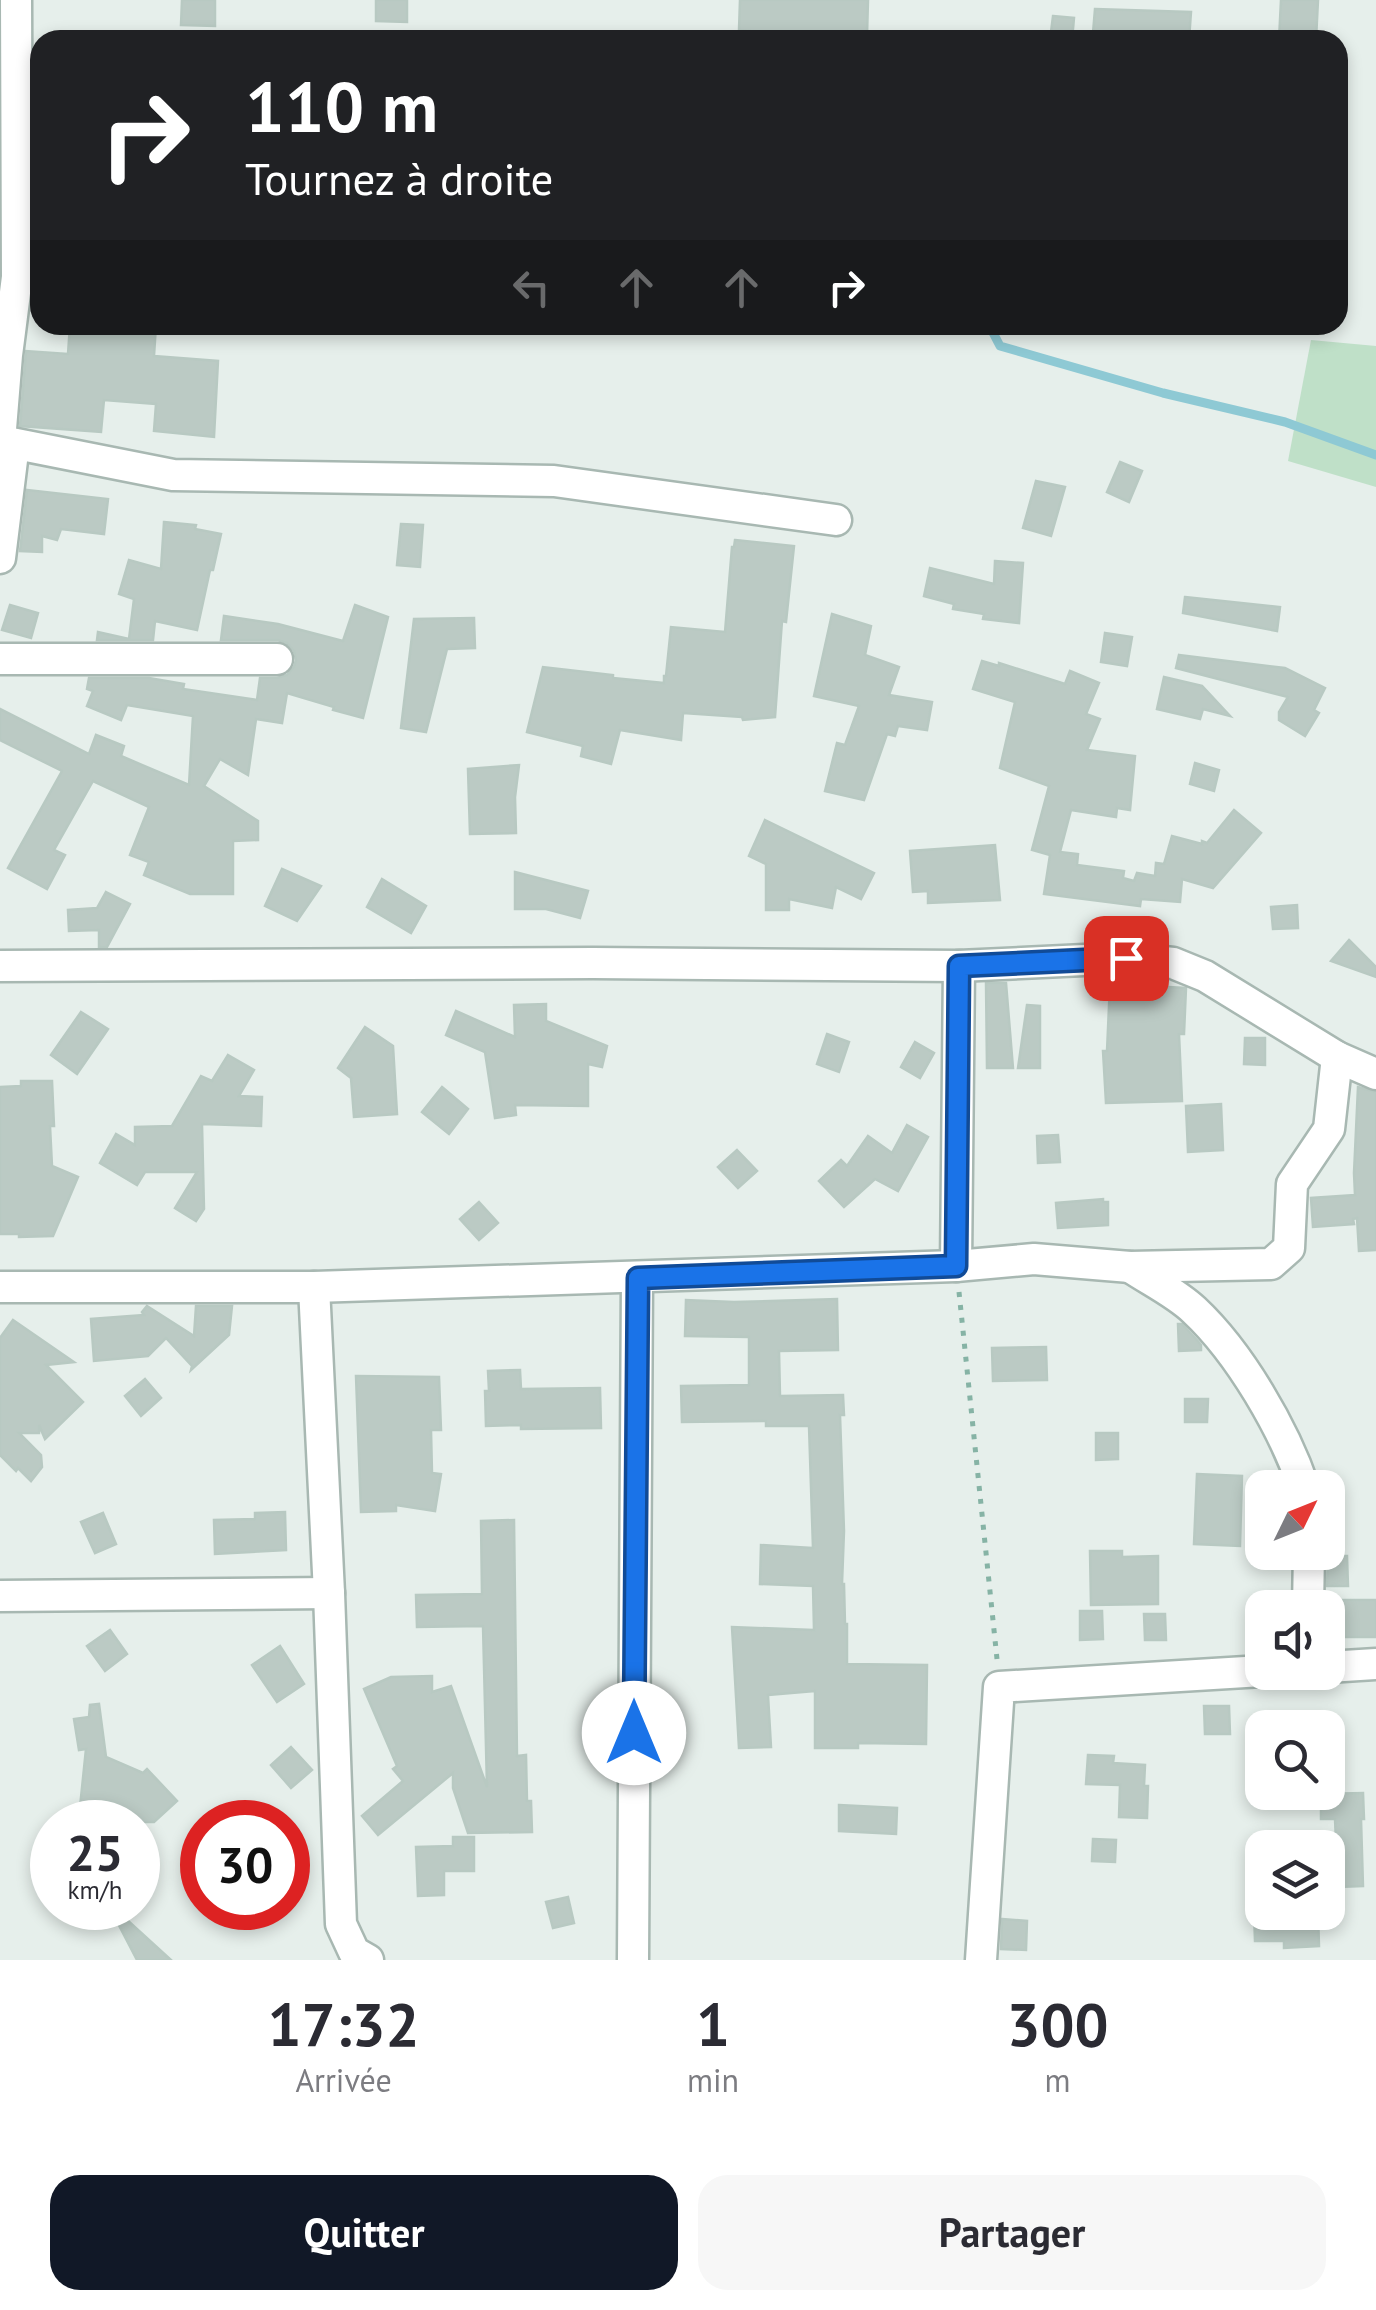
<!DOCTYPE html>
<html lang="fr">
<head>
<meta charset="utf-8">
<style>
	body { margin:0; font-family:"PT Sans",sans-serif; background:#f7f7f7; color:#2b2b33; height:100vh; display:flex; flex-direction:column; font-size:38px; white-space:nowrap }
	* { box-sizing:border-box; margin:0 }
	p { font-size:32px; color:#7c7c81 }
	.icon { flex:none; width:55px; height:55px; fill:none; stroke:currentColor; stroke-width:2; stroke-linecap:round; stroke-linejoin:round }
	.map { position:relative; height:1960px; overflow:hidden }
	.sheet { display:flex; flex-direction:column; background:#fff; flex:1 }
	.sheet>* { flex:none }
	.hud { position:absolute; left:30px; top:30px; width:1318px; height:305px; border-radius:30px; box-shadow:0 5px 15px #0003; background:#202124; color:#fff; overflow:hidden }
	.needle { width:65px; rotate:47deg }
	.tools { position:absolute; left:1245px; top:1470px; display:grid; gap:20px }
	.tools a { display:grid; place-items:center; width:100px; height:100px; border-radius:20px; background:#fff; box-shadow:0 5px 15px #0003; font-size:50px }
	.speed { position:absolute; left:30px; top:1800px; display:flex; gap:20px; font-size:50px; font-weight:700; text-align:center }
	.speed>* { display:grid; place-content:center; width:130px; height:130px; border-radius:50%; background:#fff; box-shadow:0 5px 15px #0003; line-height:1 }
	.speed small { font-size:25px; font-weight:400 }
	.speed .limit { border:15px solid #d22; background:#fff; color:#111 }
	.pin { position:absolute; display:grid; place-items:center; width:85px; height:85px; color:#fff; margin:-42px; border-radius:20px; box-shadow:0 5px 15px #0006 }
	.me { position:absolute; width:110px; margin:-55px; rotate:0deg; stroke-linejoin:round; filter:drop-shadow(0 0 8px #0008) }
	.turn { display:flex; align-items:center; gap:35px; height:210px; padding:0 50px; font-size:45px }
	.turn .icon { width:130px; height:130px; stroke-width:2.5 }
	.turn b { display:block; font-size:70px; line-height:85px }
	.lanes { display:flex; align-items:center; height:95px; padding:0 50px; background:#0003; justify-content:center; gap:50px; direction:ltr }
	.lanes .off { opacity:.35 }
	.eta { display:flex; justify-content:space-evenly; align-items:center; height:170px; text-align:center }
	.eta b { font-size:60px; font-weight:800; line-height:70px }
	.button { display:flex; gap:20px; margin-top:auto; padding:20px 50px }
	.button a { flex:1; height:115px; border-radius:30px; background:#111827; color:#fff; font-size:40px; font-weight:800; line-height:115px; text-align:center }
	.button a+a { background:#f7f7f7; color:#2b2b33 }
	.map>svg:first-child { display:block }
</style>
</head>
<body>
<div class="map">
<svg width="1376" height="1960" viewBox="0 0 1376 1960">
	<rect width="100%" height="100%" fill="#e6efeb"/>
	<polygon fill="#bfe0c8" points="1311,340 1376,346 1376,487 1288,461"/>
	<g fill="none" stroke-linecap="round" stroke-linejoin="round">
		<polyline stroke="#8ec9d4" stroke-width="9" points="989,325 1000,346 1163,393 1285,422 1376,455"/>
	</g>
	<g fill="#bbcac4" stroke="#b8c9c2" stroke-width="2.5">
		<polygon points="182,0 215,0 215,26 181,25"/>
		<polygon points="376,0 407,0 407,22 376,21"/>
		<polygon points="740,0 868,0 867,36 804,33 804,35 739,30"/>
		<polygon points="1281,0 1318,0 1316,40 1279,40"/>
		<polygon points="1095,9 1191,12 1189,40 1120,40 1120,34 1093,33"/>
		<polygon points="1053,16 1074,18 1072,40 1050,40"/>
		<polygon points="70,325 156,325 154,356 218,361 214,437 154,431 156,404 104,400 101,432 20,426 26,351 68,354"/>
		<polygon points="1120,462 1142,471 1129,502 1107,492"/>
		<polygon points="1036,481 1065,487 1051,536 1023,528"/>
		<polygon points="27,490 108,499 104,534 61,529 57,540 42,536 42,552 20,551"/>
		<polygon points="164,522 196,525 195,529 221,534 213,570 210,570 197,630 155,621 153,640 97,640 98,632 129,639 134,599 119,594 129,560 161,569"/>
		<polygon points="401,524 423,525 420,567 397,565"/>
		<polygon points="735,540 794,546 786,622 782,621 775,717 743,720 742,717 683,713 681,740 620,730 611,764 581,756 583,746 527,732 543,667 613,675 613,678 664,683 664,676 666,676 671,627 725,632 732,547 734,547"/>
		<polygon points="995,561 1023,563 1019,623 983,619 984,614 953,609 954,604 924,596 930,568 994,584"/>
		<polygon points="1185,597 1280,607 1277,631 1183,613"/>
		<polygon points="10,605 38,613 31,638 2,630"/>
		<polygon points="355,605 388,617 363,718 333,710 334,707 287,693 282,723 256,719 248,775 220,759 204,786 258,821 258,840 233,841 233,894 190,894 144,875 149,862 130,855 149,807 93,781 54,850 65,855 47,889 8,868 62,771 0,740 0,709 89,754 96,735 124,746 121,756 189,785 193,716 127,705 121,720 87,706 93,691 87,689 89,678 149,678 184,684 183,689 257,700 260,678 277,678 287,675 294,667 296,660 294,651 287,643 278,640 221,640 224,616 278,624 343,641"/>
		<polygon points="832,614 871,626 865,655 899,667 889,695 932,702 927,730 898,726 895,736 887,734 864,800 825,791 837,743 845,745 859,706 814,696"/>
		<polygon points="474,618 475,648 447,649 426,732 401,728 414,619"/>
		<polygon points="1105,633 1132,637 1127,666 1101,662"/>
		<polygon points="1179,655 1285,668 1325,688 1314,710 1319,713 1305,736 1279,720 1279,712 1288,697 1176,668"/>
		<polygon points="982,661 999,666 999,663 1065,684 1070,671 1099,683 1086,714 1100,719 1087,750 1135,756 1130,810 1117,808 1116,817 1071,810 1060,852 1078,854 1077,865 1124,871 1123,878 1134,881 1137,873 1155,876 1156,863 1164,864 1172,836 1202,844 1202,841 1207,843 1234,810 1261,833 1213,888 1182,879 1180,902 1141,899 1140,906 1044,894 1050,855 1032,850 1049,786 1000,768 1015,702 973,689"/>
		<polygon points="1164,677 1202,686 1230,716 1203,709 1200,719 1157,709"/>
		<polygon points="1195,763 1219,770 1214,791 1190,784"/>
		<polygon points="519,765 515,797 516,833 470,834 468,769"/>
		<polygon points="765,820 874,873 861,899 836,887 832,908 789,899 789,910 766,910 766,864 749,856"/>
		<polygon points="995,845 1000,900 928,903 928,891 913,892 910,851"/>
		<polygon points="282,869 321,886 297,921 265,906"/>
		<polygon points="515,872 588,891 580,918 546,909 515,909"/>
		<polygon points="382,879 426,906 411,933 367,907"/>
		<polygon points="106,892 130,904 107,947 99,947 99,930 69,931 68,910 97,908"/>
		<polygon points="1297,905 1298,928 1273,929 1271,907"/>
		<polygon points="1349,940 1376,967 1376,977 1331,961"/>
		<polygon points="986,983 1006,983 1013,1068 987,1068"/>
		<polygon points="1110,984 1186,988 1184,1034 1179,1034 1182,1101 1106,1103 1103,1051 1107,1051"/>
		<polygon points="546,1004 546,1021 607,1046 602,1067 588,1064 588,1106 515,1105 516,1115 495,1118 485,1052 446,1035 456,1011 515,1037 514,1005"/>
		<polygon points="1027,1005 1040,1006 1040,1068 1018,1068"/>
		<polygon points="81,1012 108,1029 77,1074 51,1055"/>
		<polygon points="365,1027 393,1046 397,1114 354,1117 351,1078 338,1068"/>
		<polygon points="827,1034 849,1042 839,1072 817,1064"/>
		<polygon points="1245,1038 1265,1038 1265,1065 1244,1064"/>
		<polygon points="915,1042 934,1053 920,1078 901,1067"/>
		<polygon points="228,1055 254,1070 239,1096 262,1097 261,1126 202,1124 204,1209 196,1221 175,1208 197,1172 145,1172 137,1185 100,1163 116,1134 135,1145 135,1127 172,1126 201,1076 212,1081"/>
		<polygon points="21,1081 52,1081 54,1126 50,1126 52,1166 78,1177 53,1236 19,1237 19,1234 0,1234 0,1087 21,1086"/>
		<polygon points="442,1087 468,1109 449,1134 422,1112"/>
		<polygon points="1358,1087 1376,1092 1376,1250 1359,1251 1357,1218 1353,1219 1354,1224 1313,1227 1311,1198 1355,1195 1354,1173"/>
		<polygon points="1221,1104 1223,1150 1188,1152 1186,1106"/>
		<polygon points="907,1125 928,1137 898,1191 875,1179 844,1207 819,1181 841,1160 847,1166 868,1136 892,1153"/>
		<polygon points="1058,1135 1060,1162 1038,1163 1037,1136"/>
		<polygon points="737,1150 757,1171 738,1188 718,1167"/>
		<polygon points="1103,1199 1103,1202 1108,1202 1108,1225 1058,1228 1056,1203"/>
		<polygon points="479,1202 498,1223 479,1240 460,1219"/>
		<polygon points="837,1299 838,1350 779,1351 780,1396 843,1395 844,1415 840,1415 844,1531 842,1584 844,1584 845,1624 847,1624 847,1664 927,1665 926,1744 858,1743 858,1748 815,1748 815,1691 768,1695 771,1747 739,1748 732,1627 814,1630 813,1586 760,1584 761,1545 813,1548 809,1426 766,1426 766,1421 682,1422 681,1386 749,1385 749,1337 685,1336 686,1300 734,1302"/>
		<polygon points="147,1306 194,1336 196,1306 232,1306 229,1335 191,1370 192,1366 166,1338 148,1356 94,1361 91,1319 144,1315 142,1312"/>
		<polygon points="13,1320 74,1362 46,1365 83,1402 45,1439 39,1425 39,1433 19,1433 41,1455 42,1467 31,1481 18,1468 16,1471 0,1455 0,1338"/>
		<polygon points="1178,1324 1182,1324 1197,1340 1201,1345 1201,1350 1179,1351"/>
		<polygon points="1046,1347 1047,1380 993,1381 992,1348"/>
		<polygon points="520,1370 521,1389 600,1388 601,1428 521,1429 521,1425 486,1426 485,1391 489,1391 488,1371"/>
		<polygon points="356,1376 439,1377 441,1430 431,1430 432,1473 441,1474 435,1511 396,1505 396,1511 361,1512"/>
		<polygon points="145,1379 161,1398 141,1416 125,1396"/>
		<polygon points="1185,1399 1208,1399 1207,1422 1185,1422"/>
		<polygon points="1096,1433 1118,1433 1118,1459 1096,1460"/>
		<polygon points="1197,1474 1242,1476 1240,1546 1194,1544"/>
		<polygon points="285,1512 286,1550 215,1554 214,1520 255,1519 255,1513"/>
		<polygon points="103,1513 116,1544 95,1553 81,1522"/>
		<polygon points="514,1520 517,1756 526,1755 527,1801 531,1801 532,1832 468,1833 453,1788 453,1773 378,1835 362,1816 403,1781 393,1769 397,1766 364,1689 391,1677 432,1676 432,1692 451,1686 487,1787 483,1626 417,1627 416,1595 482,1594 481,1521"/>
		<polygon points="1090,1551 1122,1551 1122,1557 1158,1556 1158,1604 1091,1605"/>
		<polygon points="1328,1556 1347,1556 1348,1586 1327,1586"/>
		<polygon points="1330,1600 1376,1600 1376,1637 1331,1637"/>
		<polygon points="1080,1611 1102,1611 1103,1639 1080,1640"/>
		<polygon points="1144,1614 1165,1614 1166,1640 1145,1640"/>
		<polygon points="110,1630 127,1654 105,1671 87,1646"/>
		<polygon points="280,1646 304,1684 277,1702 252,1665"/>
		<polygon points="99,1704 106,1757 143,1773 147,1769 177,1801 154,1822 105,1822 114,1810 80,1807 86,1749 79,1750 74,1719 89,1717 90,1705"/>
		<polygon points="1204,1706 1229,1706 1230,1734 1205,1734"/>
		<polygon points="291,1747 312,1770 291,1788 271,1765"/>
		<polygon points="1088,1755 1114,1756 1113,1763 1145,1765 1144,1786 1148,1786 1147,1818 1119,1817 1120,1785 1086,1784"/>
		<polygon points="1363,1793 1364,1819 1361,1819 1363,1886 1338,1887 1335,1819 1321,1819 1321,1794"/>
		<polygon points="839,1805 897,1808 896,1834 839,1831"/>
		<polygon points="453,1837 474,1837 474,1871 444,1871 444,1895 418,1896 416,1847 453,1846"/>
		<polygon points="1093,1839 1116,1840 1115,1862 1092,1861"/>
		<polygon points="568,1897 574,1923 553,1928 546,1902"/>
		<polygon points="110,1908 114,1908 171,1960 137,1960"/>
		<polygon points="1254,1912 1318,1912 1319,1946 1284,1948 1284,1941 1255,1941"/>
		<polygon points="1002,1919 1027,1921 1026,1950 1001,1949"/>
	</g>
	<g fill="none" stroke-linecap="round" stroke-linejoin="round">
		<defs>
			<g id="minor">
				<polyline points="0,441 7,355 17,277 16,0"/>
				<polyline points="1,441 173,475 554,481 836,520"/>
				<polyline points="0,558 14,444"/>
				<polyline points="0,659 277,659"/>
				<polyline points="0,966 593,963 959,966 1126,958 1173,963 1205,976 1337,1057 1376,1074"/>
				<polyline points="956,1266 959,966"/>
				<path d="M1130,1267C1151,1281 1176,1293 1194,1310C1240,1353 1284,1429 1304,1488"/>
				<polyline points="0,1287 314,1287 956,1266 1034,1259 1130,1267 1271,1264 1289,1248 1292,1184 1329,1129 1337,1057"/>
				<polyline points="314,1287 329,1593 341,1924 354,1952 368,1960"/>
				<polyline points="0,1596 329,1593"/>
				<polyline points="1308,1608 1309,1552"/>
				<polyline points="1328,1667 1376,1664"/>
				<polyline points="633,1960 637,1278"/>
				<polyline points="981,1960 999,1687 1262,1671"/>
			</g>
		</defs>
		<use href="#minor" stroke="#a8b8b2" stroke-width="35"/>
		<polyline stroke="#86b3a5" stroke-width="5" stroke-dasharray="5 8" stroke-linecap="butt" points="959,1292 997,1659"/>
		<use href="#minor" stroke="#fff" stroke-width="30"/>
	</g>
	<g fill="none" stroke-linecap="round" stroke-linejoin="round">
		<defs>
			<polyline id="route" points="634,1733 638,1278 956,1266 959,966 1126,958"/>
		</defs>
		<use href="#route" stroke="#114b97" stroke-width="25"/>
		<use href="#route" stroke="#1a73e8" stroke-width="18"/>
	</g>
</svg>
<div class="tools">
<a><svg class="needle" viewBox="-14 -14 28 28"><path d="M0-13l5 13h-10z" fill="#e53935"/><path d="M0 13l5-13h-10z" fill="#7c7c81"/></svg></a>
<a><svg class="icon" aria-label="sound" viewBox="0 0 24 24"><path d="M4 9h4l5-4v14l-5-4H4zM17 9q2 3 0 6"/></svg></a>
<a><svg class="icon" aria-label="search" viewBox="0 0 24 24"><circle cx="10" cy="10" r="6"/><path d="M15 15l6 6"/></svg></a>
<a><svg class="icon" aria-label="layers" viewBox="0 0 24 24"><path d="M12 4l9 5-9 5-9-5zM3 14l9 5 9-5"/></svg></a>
</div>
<div class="speed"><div>25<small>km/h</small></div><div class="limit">30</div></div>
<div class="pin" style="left:1126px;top:958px;background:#d93025"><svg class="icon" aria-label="arrive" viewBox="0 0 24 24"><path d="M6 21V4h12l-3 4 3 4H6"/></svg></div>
<svg class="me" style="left:634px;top:1733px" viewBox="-20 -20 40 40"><circle r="19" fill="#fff"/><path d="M0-13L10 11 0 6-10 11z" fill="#1a73e8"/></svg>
<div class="hud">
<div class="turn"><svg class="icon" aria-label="right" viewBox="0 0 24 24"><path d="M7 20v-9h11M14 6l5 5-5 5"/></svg><div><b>110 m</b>Tournez à droite</div></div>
<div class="lanes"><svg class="icon off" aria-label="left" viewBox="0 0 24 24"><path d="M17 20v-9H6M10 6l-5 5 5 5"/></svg><svg class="icon off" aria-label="ahead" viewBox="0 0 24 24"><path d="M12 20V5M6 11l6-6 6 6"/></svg><svg class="icon off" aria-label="ahead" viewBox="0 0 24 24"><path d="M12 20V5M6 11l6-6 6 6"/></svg><svg class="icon" aria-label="right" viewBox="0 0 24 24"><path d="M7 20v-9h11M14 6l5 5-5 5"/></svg></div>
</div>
</div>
<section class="sheet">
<div class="eta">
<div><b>17:32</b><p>Arrivée</p></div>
<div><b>1</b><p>min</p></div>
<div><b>300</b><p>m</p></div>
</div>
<div class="button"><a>Quitter</a><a>Partager</a></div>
</section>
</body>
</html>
